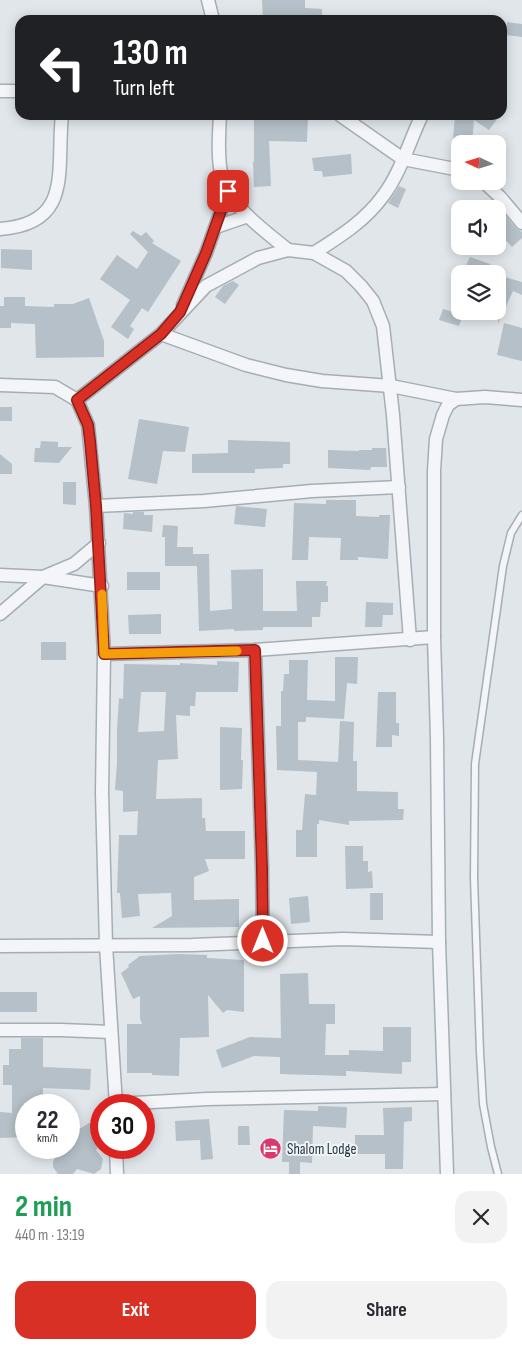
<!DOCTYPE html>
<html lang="en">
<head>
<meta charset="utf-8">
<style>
	body { margin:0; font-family:"Sofia Sans Condensed",sans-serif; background:#f2f2f3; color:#2b2b33; height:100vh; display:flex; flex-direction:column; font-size:19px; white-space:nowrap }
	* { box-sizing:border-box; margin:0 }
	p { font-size:16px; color:#7c7c81 }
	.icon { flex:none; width:28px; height:28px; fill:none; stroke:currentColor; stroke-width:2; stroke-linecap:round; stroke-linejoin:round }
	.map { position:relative; height:1174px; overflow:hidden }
	.panel { display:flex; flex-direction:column; background:#fff; flex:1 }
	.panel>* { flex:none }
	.banner { position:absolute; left:15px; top:15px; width:492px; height:105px; border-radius:15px; box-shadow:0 2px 12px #0003; background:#202124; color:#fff; overflow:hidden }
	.needle { width:32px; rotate:274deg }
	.tools { position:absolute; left:451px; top:135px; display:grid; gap:10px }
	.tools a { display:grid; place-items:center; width:55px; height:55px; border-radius:10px; background:#fff; box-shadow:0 2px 12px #0003; font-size:25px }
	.speed { position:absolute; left:15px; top:1094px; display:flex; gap:10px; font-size:25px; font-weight:700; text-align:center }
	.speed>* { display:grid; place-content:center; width:65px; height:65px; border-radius:50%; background:#fff; box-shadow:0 2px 12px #0003; line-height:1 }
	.speed small { font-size:12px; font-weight:400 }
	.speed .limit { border:8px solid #d22; background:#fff; color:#111 }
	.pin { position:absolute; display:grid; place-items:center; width:42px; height:42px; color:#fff; margin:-21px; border-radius:10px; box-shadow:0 2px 8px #0006 }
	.me { position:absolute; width:55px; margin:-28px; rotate:0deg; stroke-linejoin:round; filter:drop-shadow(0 0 4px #0008) }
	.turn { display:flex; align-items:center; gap:18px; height:105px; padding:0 15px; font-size:22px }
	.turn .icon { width:65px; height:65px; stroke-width:2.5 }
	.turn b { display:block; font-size:35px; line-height:42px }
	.round { display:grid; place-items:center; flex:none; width:52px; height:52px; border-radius:15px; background:#f2f2f3 }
	.overview { display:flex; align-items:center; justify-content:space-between; height:85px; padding:0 15px }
	h1 { font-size:30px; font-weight:700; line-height:38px; color:#1e9e55 }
	.primary-button { display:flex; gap:10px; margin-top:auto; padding:10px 15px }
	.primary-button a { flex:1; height:58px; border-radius:15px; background:#d93025; color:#fff; font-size:20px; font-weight:700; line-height:58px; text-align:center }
	.primary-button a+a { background:#f2f2f3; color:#2b2b33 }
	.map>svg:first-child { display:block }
</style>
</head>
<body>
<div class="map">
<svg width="522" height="1174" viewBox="0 0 522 1174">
	<rect width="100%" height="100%" fill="#e0e6ea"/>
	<g fill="#b6c0c8" fill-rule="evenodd">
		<polygon points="262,0 305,0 305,8 322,9 322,20 263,20"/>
		<polygon points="507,22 522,24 522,37 506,35"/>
		<polygon points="254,115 308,115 307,142 269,141 271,186 254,187 253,162 254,161"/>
		<polygon points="455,115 500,115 489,130 474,120 472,144 460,144 460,140 453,139"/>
		<polygon points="351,154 352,174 323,177 322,171 314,171 312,158"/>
		<polygon points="399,186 406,189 398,208 388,203"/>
		<polygon points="498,207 516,228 522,232 522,238 512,247 498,232"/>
		<polygon points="133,231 141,236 146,232 154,241 152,243 181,261 148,312 142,308 130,326 134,329 128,339 111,327 130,300 100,279 117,255 137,269 148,252 130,234"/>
		<polygon points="1,249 32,250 32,270 1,268"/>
		<polygon points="470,257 490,264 486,274 462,274"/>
		<polygon points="498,275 522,282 522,295 513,291 498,324"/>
		<polygon points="233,281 239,285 225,304 215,297 223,286"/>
		<polygon points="4,297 25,297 25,306 54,307 54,304 73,304 89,298 104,341 104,357 36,358 35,324 11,323 11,328 0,328 0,306 4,306"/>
		<polygon points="443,309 463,315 459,326 439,320"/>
		<polygon points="504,323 522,328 522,361 497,355"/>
		<rect x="0" y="407" width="12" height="14"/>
		<polygon points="139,419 189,427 185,452 163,451 157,484 128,479"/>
		<polygon points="228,440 290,442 290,464 283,464 283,468 255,469 255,473 192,473 192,454 228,453"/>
		<polygon points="41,441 58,442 58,447 72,447 59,463 34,462 35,448 40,448"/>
		<polygon points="372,448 386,448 387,467 371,467 370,470 328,468 328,450 359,451 359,450 372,450"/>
		<polygon points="0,454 12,464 12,474 0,474"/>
		<polygon points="63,482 76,482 76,505 63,504"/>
		<polygon points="326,500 356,500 356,516 379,517 379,515 390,515 388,559 358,557 358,560 340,560 341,538 309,537 308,560 292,560 294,503 326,504"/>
		<polygon points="236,506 267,509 265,527 234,524"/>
		<polygon points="133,512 144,512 144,515 153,515 152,532 123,529 124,513 133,514"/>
		<polygon points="163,525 178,526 177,547 193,547 193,554 209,554 210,611 232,609 231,570 263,569 263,611 297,611 296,581 327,581 326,586 328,586 328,602 321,602 320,617 312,617 312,627 263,627 263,630 234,631 234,629 199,631 197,566 165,566 165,537 162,537"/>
		<rect x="127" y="572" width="33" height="18"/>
		<polygon points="366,602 393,603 393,615 383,615 382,627 365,627"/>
		<polygon points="161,614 161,634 129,634 128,615"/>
		<rect x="41" y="642" width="25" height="18"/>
		<polygon points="335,657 358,657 357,684 347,683 344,719 306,717 306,722 298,722 298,760 338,762 340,721 354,722 353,761 357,761 357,791 398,792 398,809 404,809 403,820 349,821 349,825 319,820 319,824 317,824 317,857 296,857 296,830 302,830 305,794 316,795 317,772 277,770 276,726 281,726 281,691 283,691 284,674 289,674 289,660 308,660 307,700 335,701"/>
		<path d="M217,661L239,662L238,692H196L195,706H190V716L176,715L178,759L158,760L156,799L202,798V818H205L206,831H245V859H205L209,871L194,877V900L239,899V927L152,928L172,916L171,893L138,894L140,916L122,918L120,893H117L119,835H137L138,811L123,812V791L115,790L117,763V729L119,698L123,699L124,664L180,665V663L217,665ZM141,692H166L164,731L138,732Z"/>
		<polygon points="378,692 396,692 396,723 399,723 399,736 392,735 392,747 376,747"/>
		<polygon points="220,727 242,728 241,760 243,760 242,789 220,790"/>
		<polygon points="345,846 363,846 363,861 368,861 368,872 372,871 373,888 346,889"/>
		<rect x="370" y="893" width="13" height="27"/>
		<polygon points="308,896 310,922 291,924 289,898"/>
		<polygon points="178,954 207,955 207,958 244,960 244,1012 227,1010 223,1013 208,995 209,1037 180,1038 179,1076 152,1075 152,1073 127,1073 127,1024 142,1024 140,1018 140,996 133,999 121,973 129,967 128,965 140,956"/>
		<polygon points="308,973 309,1004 335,1004 335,1024 326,1024 325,1055 349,1055 349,1050 383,1051 383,1027 411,1027 411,1062 402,1062 402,1074 346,1071 346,1076 280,1074 280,1057 254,1056 222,1068 216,1050 250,1037 281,1038 280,974"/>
		<rect x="0" y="992" width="37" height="20"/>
		<polygon points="21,1038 43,1038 43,1067 91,1069 90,1090 43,1088 43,1105 26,1105 26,1137 0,1138 0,1112 12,1113 12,1085 3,1085 3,1065 9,1065 9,1049 21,1049"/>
		<polygon points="318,1106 347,1107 346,1128 313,1126 312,1163 300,1162 300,1174 289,1174 289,1162 282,1162 284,1110 318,1111"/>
		<polygon points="412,1107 412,1121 404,1122 403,1169 385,1169 385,1154 355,1154 355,1135 384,1135 383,1108"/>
		<polygon points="209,1119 213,1159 201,1160 200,1140 176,1141 175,1121"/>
		<polygon points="89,1123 98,1126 101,1130 101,1141 96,1150 103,1159 101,1169 94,1174 77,1169 73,1174 58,1174 53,1167 53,1162 59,1148 69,1148 69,1126 76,1131"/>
		<polygon points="238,1126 249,1126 250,1145 238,1145"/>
	</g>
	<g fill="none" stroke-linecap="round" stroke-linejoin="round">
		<defs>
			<polyline id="lane" points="498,1174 491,1147 483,1104 480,1052 474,878 475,764 503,566 511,533 522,515"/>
			<g id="street">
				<polyline points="208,0 213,20"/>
				<polyline points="0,91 20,91"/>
				<path d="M220,115C219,133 217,160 222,176C232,209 263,229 288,250"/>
				<polyline points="340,115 403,159 460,170"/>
				<polyline points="483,181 500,197 522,223"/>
				<polyline points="216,227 248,216"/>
				<path d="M0,229C74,224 56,169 62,115"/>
				<path d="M314,253C339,237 365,221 383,196C401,172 409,142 422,115"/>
				<polyline points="183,305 206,253 228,191"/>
				<polyline points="161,334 246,365 286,375 322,381 391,386 456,399"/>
				<polyline points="0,385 55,387 77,400 88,425 96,506 104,654 102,793 106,945 116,1105"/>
				<polyline points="77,400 161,334 206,286 258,258 288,250 314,253 346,271 361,286 373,301 383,326 393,415 410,640"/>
				<polyline points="96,506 204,501 312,491 399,487"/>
				<polyline points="0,575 43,577 102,586"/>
				<polyline points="0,614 43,577 74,564 99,543"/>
				<polyline points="255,650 262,868 263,941"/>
				<polyline points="104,654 255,650 434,637"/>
				<polyline points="0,946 192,945 343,939 439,942"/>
				<polyline points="0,1030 61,1030 111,1032"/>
				<polyline points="116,1104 207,1099 444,1094"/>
				<polyline points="116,1148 117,1174"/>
				<polyline points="447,1174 439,942 437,738 434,637 434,471 436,439 443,415 448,405 456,399 485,397 522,400"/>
			</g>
		</defs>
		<use href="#lane" stroke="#a5aeb5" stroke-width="9"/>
		<use href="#street" stroke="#a5aeb5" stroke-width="15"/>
		<use href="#lane" stroke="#f3f5f8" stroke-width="6"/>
		<use href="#street" stroke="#f3f5f8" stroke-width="12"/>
	</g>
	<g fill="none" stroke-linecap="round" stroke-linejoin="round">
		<defs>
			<polyline id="route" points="228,191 206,253 180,312 161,334 77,400 88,425 90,441 96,506 104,654 255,650 262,868 263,941"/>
		</defs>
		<use href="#route" stroke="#8d1f18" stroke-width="12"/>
		<use href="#route" stroke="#d93025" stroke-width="9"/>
		<polyline stroke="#f59e0b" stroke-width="9" points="102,594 104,654 237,651"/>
	</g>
	<defs>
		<symbol id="hotel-disc" viewBox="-11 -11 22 22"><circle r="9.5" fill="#d93a6d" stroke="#eff4f7"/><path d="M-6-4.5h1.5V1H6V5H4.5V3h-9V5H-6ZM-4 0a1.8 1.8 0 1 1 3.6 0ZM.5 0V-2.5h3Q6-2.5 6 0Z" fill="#fff"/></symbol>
	</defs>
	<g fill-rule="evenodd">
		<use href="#hotel-disc" x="258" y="1136" width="25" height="25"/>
	</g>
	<g text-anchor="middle" stroke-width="4" stroke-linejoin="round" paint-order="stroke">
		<g font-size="15" fill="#273643" stroke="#eff4f7" text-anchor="start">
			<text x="287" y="1154">Shalom Lodge</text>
		</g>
	</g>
</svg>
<div class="tools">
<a><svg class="needle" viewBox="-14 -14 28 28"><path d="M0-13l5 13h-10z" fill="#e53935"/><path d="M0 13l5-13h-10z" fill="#7c7c81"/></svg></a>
<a><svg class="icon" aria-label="sound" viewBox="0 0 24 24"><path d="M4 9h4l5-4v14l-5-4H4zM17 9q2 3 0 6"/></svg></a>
<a><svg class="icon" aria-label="layers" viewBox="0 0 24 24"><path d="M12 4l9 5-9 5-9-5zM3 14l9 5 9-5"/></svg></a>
</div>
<div class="speed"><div>22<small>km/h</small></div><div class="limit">30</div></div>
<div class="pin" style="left:228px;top:191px;background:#d93025"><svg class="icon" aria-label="arrive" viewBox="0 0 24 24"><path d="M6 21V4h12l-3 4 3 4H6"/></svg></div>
<svg class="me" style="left:263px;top:941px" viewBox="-20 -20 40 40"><circle r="17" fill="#d93025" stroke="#fff" stroke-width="3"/><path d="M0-11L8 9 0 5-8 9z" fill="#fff"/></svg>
<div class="banner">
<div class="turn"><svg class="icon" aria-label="left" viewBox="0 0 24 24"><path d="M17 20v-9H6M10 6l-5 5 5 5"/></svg><div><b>130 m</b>Turn left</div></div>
</div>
</div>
<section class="panel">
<div class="overview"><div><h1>2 min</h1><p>440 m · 13:19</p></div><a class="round"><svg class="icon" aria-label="close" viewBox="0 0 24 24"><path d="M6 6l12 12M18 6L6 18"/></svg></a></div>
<div class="primary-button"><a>Exit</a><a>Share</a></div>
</section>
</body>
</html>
